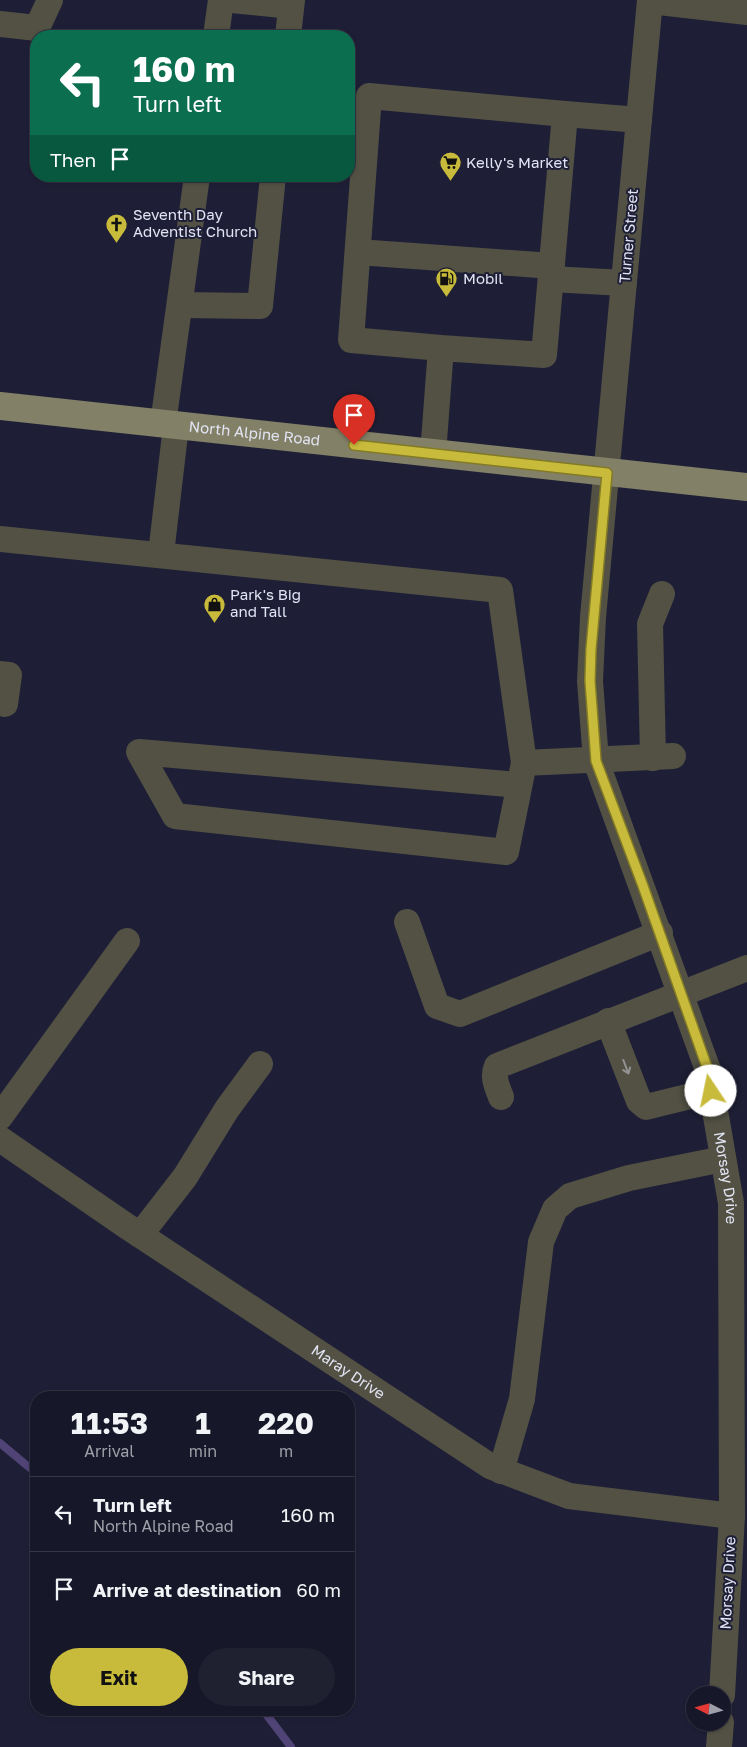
<!DOCTYPE html>
<html lang="en">
<head>
<meta charset="utf-8">
<style>
	body { margin:0; font-family:"Golos Text",sans-serif; background:#1f2030; color:#f1f3f6; height:100vh; display:flex; flex-direction:column; font-size:19px; white-space:nowrap }
	* { box-sizing:border-box; margin:0 }
	p { font-size:16px; color:#9e9fa8 }
	.icon { flex:none; width:28px; height:28px; fill:none; stroke:currentColor; stroke-width:2; stroke-linecap:round; stroke-linejoin:round }
	.map { position:relative; flex:1; overflow:hidden }
	.sheet { position:absolute; left:30px; top:1391px; width:325px; height:325px; display:flex; flex-direction:column; background:#161728; border-radius:20px; box-shadow:0 1px 4px #0004,0 0 0 1px #353645 }
	.sheet>* { flex:none }
	.banner { position:absolute; left:30px; top:30px; width:325px; height:152px; border-radius:20px; box-shadow:0 1px 4px #0004,0 0 0 1px #353645; background:#0b6e4f; color:#fff; overflow:hidden }
	.needle { width:32px; rotate:276deg }
	.buttons { position:absolute; left:686px; top:1686px; display:grid; gap:10px }
	.buttons a { display:grid; place-items:center; width:45px; height:45px; border-radius:50%; background:#161728; box-shadow:0 1px 4px #0004,0 0 0 1px #353645; font-size:25px }
	.pin { position:absolute; display:grid; place-items:center; width:42px; height:42px; color:#fff; margin:-51px -21px; border-radius:50% 50% 50% 0; rotate:-45deg; box-shadow:0 0 5px #0007 }
	.pin .icon { rotate:45deg }
	.me { position:absolute; width:55px; margin:-28px; rotate:349deg; stroke-linejoin:round; filter:drop-shadow(0 0 4px #0008) }
	.turn { display:flex; align-items:center; gap:18px; height:105px; padding:0 20px; font-size:22px }
	.turn .icon { width:65px; height:65px; stroke-width:2.5 }
	.turn b { display:block; font-size:35px; line-height:42px }
	.then { display:flex; align-items:center; height:48px; padding:0 20px; background:#0003; gap:10px; font-size:19px }
	.eta { display:flex; justify-content:space-evenly; align-items:center; height:85px; text-align:center }
	.eta b { font-size:30px; font-weight:700; line-height:35px }
	.button { display:flex; gap:10px; margin-top:auto; padding:10px 20px }
	.button a { flex:1; height:58px; border-radius:30px; background:#c8bb3b; color:#111; font-size:20px; font-weight:700; line-height:58px; text-align:center }
	.button a+a { background:#1f2030; color:#f1f3f6 }
	ul { padding:0; list-style:none }
	li { display:flex; align-items:center; gap:15px; height:75px; padding:0 20px; border-top:1px solid #353645 }
	li div { flex:1 }
	li b { display:block; font-size:19px }
	li em { font-style:normal }
	.map>svg:first-child { display:block }
</style>
</head>
<body>
<div class="map">
<svg width="747" height="1747" viewBox="0 0 747 1747">
	<rect width="100%" height="100%" fill="#1e1f36"/>
	<g fill="none" stroke-linecap="round" stroke-linejoin="round">
		<g stroke="#504477" stroke-width="8">
			<polyline points="0,1443 36,1473"/>
			<polyline points="263,1710 291,1747"/>
		</g>
		<g stroke="#525144" stroke-width="26">
			<polyline points="232,0 291,6"/>
			<path id="s1" d="M650,0L593,617L590,681L596,761L708,1070L731,1203L732,1516L722,1695"/>
			<polyline points="650,1 747,12"/>
			<polyline points="0,24 37,28 50,0"/>
			<polyline points="216,36 221,0"/>
			<polyline points="288,36 292,0"/>
			<polyline points="565,114 639,120"/>
			<polyline points="358,252 552,266"/>
			<polyline points="551,279 624,283"/>
			<polyline points="180,305 260,306 273,176"/>
			<polyline points="163,424 197,176"/>
			<polyline points="433,454 441,348 351,340 369,96 565,114 544,355 441,348"/>
			<polyline points="0,539 500,590 524,763 673,756"/>
			<polyline points="161,554 176,426"/>
			<polyline points="0,674 9,675 5,704 0,703"/>
			<polyline points="653,758 650,624 662,594"/>
			<polyline points="519,785 139,752 175,816 506,852 524,763"/>
			<polyline points="407,922 437,1006 460,1014 660,933"/>
			<polyline points="608,1021 639,1101 646,1107 711,1091"/>
			<path d="M501,1097C497,1086 492,1077 497,1066L747,968"/>
			<polyline points="0,1117 127,941"/>
			<path id="s2" d="M0,1139L125,1225L490,1466L569,1496L732,1516"/>
			<polyline points="140,1235 185,1177 227,1109 260,1064"/>
			<polyline points="501,1471 522,1399 541,1242 555,1209 570,1196 629,1178 723,1159"/>
			<polyline points="719,1747 721,1722"/>
		</g>
		<path stroke="#828066" stroke-width="28" id="s3" d="M0,406L747,487"/>
	</g>
	<defs><path id="oneway-shaft" d="M-6 0H5M1.5-3L5.5 0L1.5 3" fill="none" stroke-width="1.6" stroke-linecap="round" stroke-linejoin="round" transform="scale(1.25)"/></defs>
	<use stroke="#939393" href="#oneway-shaft" transform="translate(626 1067) rotate(69)"/>
	<g fill="none" stroke-linecap="round" stroke-linejoin="round">
		<defs>
			<polyline id="route" points="354,445 607,473 591,649 590,681 596,761 643,886 708,1070 711,1091"/>
		</defs>
		<use href="#route" stroke="#827a26" stroke-width="12"/>
		<use href="#route" stroke="#c8bb3b" stroke-width="9"/>
	</g>
	<defs>
		<symbol id="supermarket-pin" viewBox="-11 -11 22 30"><path d="M0 17L-7.5 6A9.5 9.5 0 1 1 7.5 6Z" fill="#c8bb3b" stroke="#1e1f36"/><path d="M-6-5.5h2.5l.6 2H6L4.5 2H-2.5L-4.4-4H-6ZM-1.5 3.2a1.3 1.3 0 1 0 .1 0ZM3 3.2a1.3 1.3 0 1 0 .1 0Z" fill="#111"/></symbol>
		<symbol id="church-pin" viewBox="-11 -11 22 30"><path d="M0 17L-7.5 6A9.5 9.5 0 1 1 7.5 6Z" fill="#c8bb3b" stroke="#1e1f36"/><path d="M-1.2-6h2.4v3.5h3.3v2.4h-3.3V6h-2.4V-.1h-3.3v-2.4h3.3Z" fill="#111"/></symbol>
		<symbol id="fuel-pin" viewBox="-11 -11 22 30"><path d="M0 17L-7.5 6A9.5 9.5 0 1 1 7.5 6Z" fill="#c8bb3b" stroke="#1e1f36"/><path d="M-5.5-6h7V0h2V4h1.3V-2.5L3-4.5l.8-.8L6-3V5H2.5V1h-1V6h-7ZM-4.2-4.7v3.2H.2V-4.7Z" fill="#111"/></symbol>
		<symbol id="shop-pin" viewBox="-11 -11 22 30"><path d="M0 17L-7.5 6A9.5 9.5 0 1 1 7.5 6Z" fill="#c8bb3b" stroke="#1e1f36"/><path d="M-5-2.5h2.3a2.7 3.5 0 0 1 5.4 0H5L5.5 6h-11ZM-1.5-2.5h3a1.5 2.3 0 0 0-3 0Z" fill="#111"/></symbol>
	</defs>
	<g fill-rule="evenodd">
		<use href="#supermarket-pin" x="438" y="150" width="25" height="34"/>
		<use href="#church-pin" x="104" y="212" width="25" height="34"/>
		<use href="#fuel-pin" x="434" y="266" width="25" height="34"/>
		<use href="#shop-pin" x="202" y="592" width="25" height="34"/>
	</g>
	<g text-anchor="middle" stroke-width="4" stroke-linejoin="round" paint-order="stroke">
		<g font-size="15" fill="#e2e4f4" stroke="#1e1f36" text-anchor="start">
			<text x="466" y="168">Kelly's Market</text>
			<text x="133" y="220">Seventh Day<tspan x="133" dy="17">Adventist Church</tspan></text>
			<text x="463" y="284">Mobil</text>
			<text x="230" y="600">Park's Big<tspan x="230" dy="17">and Tall</tspan></text>
		</g>
		<g font-size="15" fill="#e2e4f4" stroke="#1e1f36">
			<text transform="translate(629 236) rotate(-85)" y="5">Turner Street</text>
			<text dy="5" stroke="none"><textPath href="#s3" startOffset="256">North Alpine Road</textPath></text>
			<text dy="5" stroke="none"><textPath href="#s1" startOffset="1202">Morsay Drive</textPath></text>
			<text dy="5" stroke="none"><textPath href="#s2" startOffset="419">Maray Drive</textPath></text>
			<text transform="translate(728 1583) rotate(-87)" y="5">Morsay Drive</text>
		</g>
	</g>
</svg>
<div class="buttons">
<a><svg class="needle" viewBox="-14 -14 28 28"><path d="M0-13l5 13h-10z" fill="#e53935"/><path d="M0 13l5-13h-10z" fill="#9e9fa8"/></svg></a>
</div>
<div class="pin" style="left:354px;top:445px;background:#d93025"><svg class="icon" aria-label="arrive" viewBox="0 0 24 24"><path d="M6 21V4h12l-3 4 3 4H6"/></svg></div>
<svg class="me" style="left:711px;top:1091px" viewBox="-20 -20 40 40"><circle r="19" fill="#fff"/><path d="M0-13L10 11 0 6-10 11z" fill="#c8bb3b"/></svg>
<div class="banner">
<div class="turn"><svg class="icon" aria-label="left" viewBox="0 0 24 24"><path d="M17 20v-9H6M10 6l-5 5 5 5"/></svg><div><b>160 m</b>Turn left</div></div>
<div class="then">Then<svg class="icon" aria-label="arrive" viewBox="0 0 24 24"><path d="M6 21V4h12l-3 4 3 4H6"/></svg></div>
</div>
<section class="sheet">
<div class="eta">
<div><b>11:53</b><p>Arrival</p></div>
<div><b>1</b><p>min</p></div>
<div><b>220</b><p>m</p></div>
</div>
<ul>
<li><svg class="icon" aria-label="left" viewBox="0 0 24 24"><path d="M17 20v-9H6M10 6l-5 5 5 5"/></svg><div><b>Turn left</b><p>North Alpine Road</p></div><em>160 m</em></li>
<li><svg class="icon" aria-label="arrive" viewBox="0 0 24 24"><path d="M6 21V4h12l-3 4 3 4H6"/></svg><div><b>Arrive at destination</b></div><em>60 m</em></li>
</ul>
<div class="button"><a>Exit</a><a>Share</a></div>
</section>
</div>
</body>
</html>
